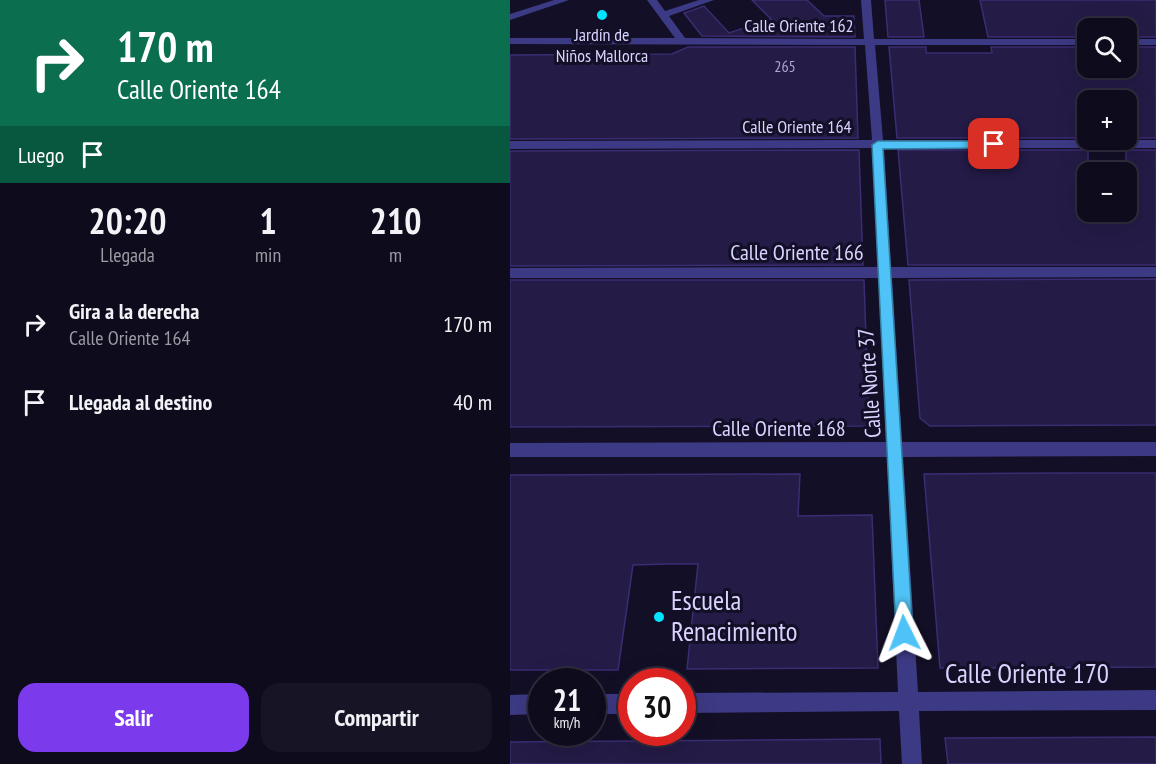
<!DOCTYPE html>
<html lang="es">
<head>
<meta charset="utf-8">
<style>
	body { margin:0; font-family:"PT Sans Narrow",sans-serif; background:#171425; color:#f1f3f6; height:100vh; display:flex; flex-direction:column; font-size:22px; white-space:nowrap }
	* { box-sizing:border-box; margin:0 }
	p { font-size:20px; color:#9b9ba3 }
	.icon { flex:none; width:33px; height:33px; fill:none; stroke:currentColor; stroke-width:2; stroke-linecap:round; stroke-linejoin:round }
	.map { position:relative; flex:1; overflow:hidden }
	.side { display:flex; flex-direction:column; background:#0e0b1c; width:510px }
	.side>* { flex:none }
	.guide { background:#0b6e4f; color:#fff; overflow:hidden }
	.fabs { position:absolute; left:567px; top:18px; display:grid; gap:12px }
	.fabs a { display:grid; place-items:center; width:60px; height:60px; border-radius:12px; background:#0e0b1c; box-shadow:0 6px 24px #0002,0 0 0 2px #2e2b3b; font-size:30px }
	.speed { position:absolute; left:18px; top:668px; display:flex; gap:12px; font-size:30px; font-weight:700; text-align:center }
	.speed>* { display:grid; place-content:center; width:78px; height:78px; border-radius:50%; background:#0e0b1c; box-shadow:0 6px 24px #0002,0 0 0 2px #2e2b3b; line-height:1 }
	.speed small { font-size:15px; font-weight:400 }
	.speed .limit { border:9px solid #d22; background:#fff; color:#111 }
	.pin { position:absolute; display:grid; place-items:center; width:51px; height:51px; color:#fff; margin:-26px; border-radius:12px; box-shadow:0 3px 9px #0006 }
	.me { position:absolute; width:66px; margin:-33px; rotate:357deg; stroke-linejoin:round; filter:drop-shadow(0 0 4px #0008) }
	.turn { display:flex; align-items:center; gap:21px; height:126px; padding:0 18px; font-size:27px }
	.turn .icon { width:78px; height:78px; stroke-width:2.5 }
	.turn b { display:block; font-size:42px; line-height:51px }
	.then { display:flex; align-items:center; height:57px; padding:0 18px; background:#0003; gap:12px; font-size:22px }
	.eta { display:flex; justify-content:space-evenly; align-items:center; height:102px; text-align:center }
	.eta b { font-size:36px; font-weight:600; line-height:42px }
	.action { display:flex; gap:12px; margin-top:auto; padding:12px 18px }
	.action a { flex:1; height:69px; border-radius:18px; background:#7c3aed; color:#fff; font-size:24px; font-weight:600; line-height:69px; text-align:center }
	.action a+a { background:#171425; color:#f1f3f6 }
	ul { padding:0; list-style:none }
	li { display:flex; align-items:center; gap:18px; height:78px; padding:0 18px }
	li div { flex:1 }
	li b { display:block; font-size:22px }
	li em { font-style:normal }
	main { display:flex; flex:1; min-height:0 }
	.map>svg:first-child { display:block }
</style>
</head>
<body>
<main>
<section class="side">
<div class="guide">
<div class="turn"><svg class="icon" aria-label="right" viewBox="0 0 24 24"><path d="M7 20v-9h11M14 6l5 5-5 5"/></svg><div><b>170 m</b>Calle Oriente 164</div></div>
<div class="then">Luego<svg class="icon" aria-label="arrive" viewBox="0 0 24 24"><path d="M6 21V4h12l-3 4 3 4H6"/></svg></div>
</div>
<div class="eta">
<div><b>20:20</b><p>Llegada</p></div>
<div><b>1</b><p>min</p></div>
<div><b>210</b><p>m</p></div>
</div>
<ul>
<li><svg class="icon" aria-label="right" viewBox="0 0 24 24"><path d="M7 20v-9h11M14 6l5 5-5 5"/></svg><div><b>Gira a la derecha</b><p>Calle Oriente 164</p></div><em>170 m</em></li>
<li><svg class="icon" aria-label="arrive" viewBox="0 0 24 24"><path d="M6 21V4h12l-3 4 3 4H6"/></svg><div><b>Llegada al destino</b></div><em>40 m</em></li>
</ul>
<div class="action"><a>Salir</a><a>Compartir</a></div>
</section>
<div class="map">
<svg width="646" height="764" viewBox="0 0 646 764">
	<rect width="100%" height="100%" fill="#130f26"/>
	<g fill="#241b47" stroke="#3b2d73" stroke-width="1.5">
		<polygon points="242,0 297,0 314,16 344,16 345,37 192,36 174,13 194,6 219,33 261,19"/>
		<polygon points="375,0 409,0 414,37 378,37"/>
		<polygon points="470,0 646,0 646,37 616,37 616,28 578,28 578,37 478,37"/>
		<polygon points="178,47 345,47 348,138 0,139 0,55 162,54"/>
		<polygon points="379,47 416,47 416,53 482,53 481,47 578,47 578,68 623,68 616,47 646,47 646,138 616,138 616,100 578,100 578,138 387,138"/>
		<polygon points="349,150 353,265 0,266 0,151"/>
		<polygon points="388,150 578,150 578,212 616,212 616,150 646,150 646,265 398,265"/>
		<polygon points="646,279 646,425 420,426 410,418 399,280"/>
		<polygon points="0,280 354,280 359,426 0,427"/>
		<polygon points="559,473 646,473 646,667 430,668 414,474"/>
		<polygon points="290,474 288,516 362,515 368,668 177,669 188,564 155,564 123,565 108,670 0,670 0,475"/>
		<polygon points="646,737 646,764 438,764 435,738"/>
		<polygon points="370,739 371,764 0,764 0,742"/>
	</g>
	<g fill="none" stroke-linecap="round" stroke-linejoin="round">
		<g fill="#3d3a85" fill-rule="evenodd">
			<polygon points="44,0 59,0 0,20 0,14"/>
			<polygon points="137,0 147,0 155,11 189,0 204,0 159,16 175,38 354,39 351,0 361,0 364,39 578,39 578,45 365,45 373,140 646,140 646,148 374,148 381,267 646,267 646,277 382,278 392,442 646,442 646,456 393,457 408,692 646,690 646,710 409,711 412,764 392,764 389,711 172,713 172,693 388,692 377,457 0,457 0,443 376,442 369,278 0,278 0,268 368,267 362,148 0,149 0,141 362,140 355,45 0,44 0,38 165,38"/>
			<rect x="616" y="39" width="30" height="6"/>
			<polygon points="32,694 32,714 0,715 0,695"/>
			<rect x="82" y="694" width="40" height="20"/>
		</g>
	</g>
	<polygon fill="#4fc3f7" stroke="#337fa1" stroke-width="1.5" points="368,141 484,141 489,144 484,148 373,149 403,633 400,639 394,642 388,639 386,633 362,145"/>
	<g fill="#00e5ff" stroke="#130f26" stroke-width="2">
		<circle cx="92" cy="15" r="6"/>
		<circle cx="149" cy="617" r="6"/>
	</g>
	<g text-anchor="middle" stroke-width="6" stroke-linejoin="round" paint-order="stroke">
		<g font-size="16" fill="#aca6d1">
			<text x="275" y="72">265</text>
		</g>
		<g font-size="18" fill="#d9d4ff" stroke="#130f26">
			<text x="289" y="32">Calle Oriente 162</text>
			<text x="287" y="133">Calle Oriente 164</text>
		</g>
		<g font-size="18" fill="#d9d4ff" stroke="#130f26">
			<text x="92" y="41">Jardín de<tspan x="92" dy="21">Niños Mallorca</tspan></text>
		</g>
		<g font-size="22" fill="#d9d4ff" stroke="#130f26">
			<text x="287" y="260">Calle Oriente 166</text>
			<text transform="translate(359 383) rotate(-94)" y="8">Calle Norte 37</text>
			<text x="269" y="436">Calle Oriente 168</text>
		</g>
		<g font-size="27" fill="#d9d4ff" stroke="#130f26" text-anchor="start">
			<text x="161" y="610">Escuela<tspan x="161" dy="31">Renacimiento</tspan></text>
		</g>
		<g font-size="27" fill="#d9d4ff" stroke="#130f26">
			<text x="517" y="683">Calle Oriente 170</text>
		</g>
	</g>
</svg>
<div class="fabs">
<a><svg class="icon" aria-label="search" viewBox="0 0 24 24"><circle cx="10" cy="10" r="6"/><path d="M15 15l6 6"/></svg></a>
<a>+</a>
<a>−</a>
</div>
<div class="speed"><div>21<small>km/h</small></div><div class="limit">30</div></div>
<div class="pin" style="left:484px;top:144px;background:#d93025"><svg class="icon" aria-label="arrive" viewBox="0 0 24 24"><path d="M6 21V4h12l-3 4 3 4H6"/></svg></div>
<svg class="me" style="left:394px;top:633px" viewBox="-20 -20 40 40"><path d="M0-17L14 15 0 8-14 15z" fill="#4fc3f7" stroke="#fff" stroke-width="4"/></svg>
</div>
</main>
</body>
</html>
